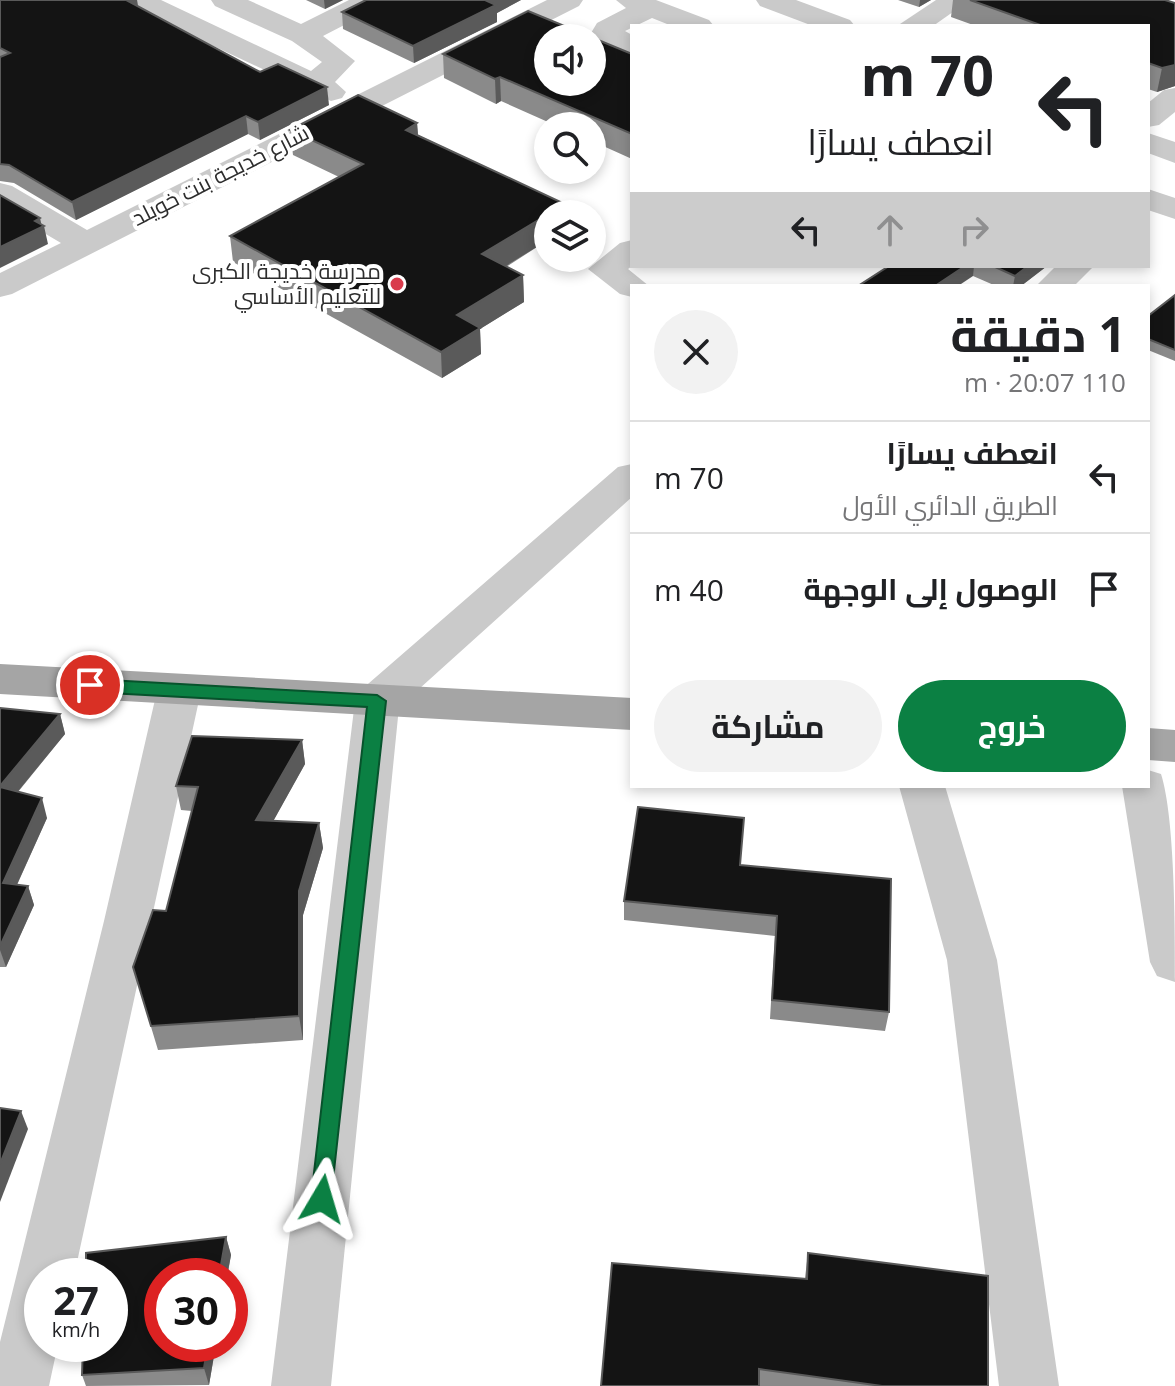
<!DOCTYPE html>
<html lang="ar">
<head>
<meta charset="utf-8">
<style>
	body { margin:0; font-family:"Open Sans",Cairo,sans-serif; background:#f2f2f2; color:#202124; direction:rtl; height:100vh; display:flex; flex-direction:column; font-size:30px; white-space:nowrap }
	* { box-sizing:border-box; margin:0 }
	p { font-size:26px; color:#757577 }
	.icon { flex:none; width:44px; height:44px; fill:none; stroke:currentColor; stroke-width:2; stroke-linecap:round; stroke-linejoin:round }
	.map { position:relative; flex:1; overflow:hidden; direction:ltr }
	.drawer { position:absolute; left:630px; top:284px; width:520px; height:504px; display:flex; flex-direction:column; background:#fff; border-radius:0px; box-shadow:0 4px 12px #0003; direction:rtl }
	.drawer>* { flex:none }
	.guide { position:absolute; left:630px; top:24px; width:520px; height:244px; border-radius:0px; box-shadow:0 4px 12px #0003; direction:rtl; background:#fff; color:#202124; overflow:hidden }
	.fabs { position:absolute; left:534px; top:24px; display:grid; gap:16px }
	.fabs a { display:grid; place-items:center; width:72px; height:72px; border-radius:50%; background:#fff; box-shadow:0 4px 12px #0003; font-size:40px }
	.speed { position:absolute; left:24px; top:1258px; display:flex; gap:16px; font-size:40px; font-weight:700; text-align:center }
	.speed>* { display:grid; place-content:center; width:104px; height:104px; border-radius:50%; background:#fff; box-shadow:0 4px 12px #0003; line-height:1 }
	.speed small { font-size:20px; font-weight:400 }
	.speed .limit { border:12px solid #d22; background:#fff; color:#111 }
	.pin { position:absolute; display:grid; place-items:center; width:68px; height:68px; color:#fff; margin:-34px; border:4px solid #fff; border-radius:50%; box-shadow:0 2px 8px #0007 }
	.me { position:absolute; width:88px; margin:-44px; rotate:7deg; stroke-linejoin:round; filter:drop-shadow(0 0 6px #0008) }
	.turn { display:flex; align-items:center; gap:28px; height:168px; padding:0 24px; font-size:36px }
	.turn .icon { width:104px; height:104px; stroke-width:2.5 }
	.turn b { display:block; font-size:56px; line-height:68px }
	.lanes { display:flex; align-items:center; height:76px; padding:0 24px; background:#0003; justify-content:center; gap:40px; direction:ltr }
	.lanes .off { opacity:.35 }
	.round { display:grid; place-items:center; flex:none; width:84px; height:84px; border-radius:42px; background:#f2f2f2 }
	.summary { display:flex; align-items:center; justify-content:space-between; height:136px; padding:0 24px }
	h1 { font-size:48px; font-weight:700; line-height:60px }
	.button { display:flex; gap:16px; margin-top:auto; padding:16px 24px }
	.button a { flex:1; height:92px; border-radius:48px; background:#0b8043; color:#fff; font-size:32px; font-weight:700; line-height:92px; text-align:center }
	.button a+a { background:#f2f2f2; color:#202124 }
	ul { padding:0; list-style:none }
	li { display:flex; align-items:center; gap:24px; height:112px; padding:0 24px; border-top:2px solid #e0e0e0 }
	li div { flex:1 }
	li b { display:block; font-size:30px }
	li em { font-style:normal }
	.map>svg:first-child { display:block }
</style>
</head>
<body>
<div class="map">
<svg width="1175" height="1386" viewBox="0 0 1175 1386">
	<rect width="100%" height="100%" fill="#fff"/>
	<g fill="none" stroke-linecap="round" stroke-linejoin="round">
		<g fill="#cacaca" fill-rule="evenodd">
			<polygon points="124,0 161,0 311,71 322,62 292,41 215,6 211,0 248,0 301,24 349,0 385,0 381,6 323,36 355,61 335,82 346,92 342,98 331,101 128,6"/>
			<polygon points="547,0 583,0 579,6 12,294 0,297 0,273 61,243 0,207 0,183 12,186 87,230"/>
			<path d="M616,0H656L709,20L714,26H672L652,18L625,31L632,35V55C618,51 600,45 591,33L597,23L626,8Z"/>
			<polygon points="756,0 796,0 850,20 855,26 813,26 760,6"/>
			<polygon points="936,0 970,0 933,26 897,26"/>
			<polygon points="1175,88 1175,112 1159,125 1148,127 1148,103 1164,90"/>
			<polygon points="1148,133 1175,142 1175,163 1148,153"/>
			<polygon points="1148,189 1175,198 1175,219 1148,210"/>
			<polygon points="632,240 632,266 628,269 649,286 632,286 632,297 620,294 588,269 620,243"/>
			<polygon points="1056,266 1094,266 1074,286 1036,286"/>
			<polygon points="632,464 632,497 399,707 331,1386 271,1386 355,701 361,690 618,467"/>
			<polygon points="179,675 195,680 201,691 74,1276 42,1276 42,1344 58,1344 49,1386 0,1386 0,1342 104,921 157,691 163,680"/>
			<path d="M1148,770L1161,774C1175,818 1175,929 1175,982L1157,976L1150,962L1122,786H1148Z"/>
			<polygon points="899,786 945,786 997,960 1059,1386 999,1386 947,960"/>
		</g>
		<g fill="#a5a5a5" fill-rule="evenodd">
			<polygon points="0,664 632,698 632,730 0,694"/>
			<polygon points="1148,728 1175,730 1175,762 1148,760"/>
		</g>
	</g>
	<g fill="#8a8a8a">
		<polygon points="0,0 137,0 138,6 260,72 329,105 260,140 248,134 76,220 14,183 0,181"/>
		<polygon points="306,0 343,0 325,9"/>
		<polygon points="366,0 521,0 497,13 497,22 414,63 343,29 342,12"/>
		<polygon points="898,0 931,0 919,7"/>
		<polygon points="953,0 1165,0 1175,86 1157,92 1148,89 1148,26 976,26 951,17"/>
		<polygon points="443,54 632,54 632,159 592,141 592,126 557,126 501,101 496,104 444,78"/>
		<polygon points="417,123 418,135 565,204 565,214 548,214 548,240 506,267 523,275 524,302 480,329 481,354 442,378 233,262 230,236 339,177 293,155 290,130"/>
		<polygon points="889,266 1047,266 1021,286 996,286 973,276"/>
		<polygon points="1175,295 1175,361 1148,350 1148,316"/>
		<polygon points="0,708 60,714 65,734 18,792 47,818 17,885 28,886 34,905 6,967 0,967"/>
		<polygon points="302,740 305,764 273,821 319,823 323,848 303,915 303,1040 158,1050 133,967 166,911 192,811 181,810 176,786"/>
		<polygon points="740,865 889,1012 885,1031 770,1019 775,936 624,920 624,901"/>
		<polygon points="226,1237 231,1255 209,1385 86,1386 82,1375"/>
		<polygon points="808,1253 988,1386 601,1386 805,1278"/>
	</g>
	<g fill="#5a5a5a">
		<polygon points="130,0 137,0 139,15 128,1"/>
		<polygon points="324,0 343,0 325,9"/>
		<polygon points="489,0 521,0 497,13 497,22 414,63 413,46"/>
		<polygon points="920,0 931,0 919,7"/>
		<polygon points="1175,65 1175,86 1157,92 1162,68"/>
		<polygon points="500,77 501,101 496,104 495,79"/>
		<polygon points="327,87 329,105 260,140 258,122"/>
		<polygon points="246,116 248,134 76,220 72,202"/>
		<polygon points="417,123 419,148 406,130"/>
		<polygon points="565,204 565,214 549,214"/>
		<polygon points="548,214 548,240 483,280 482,254"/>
		<polygon points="40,218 42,227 44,226 48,244 0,268 0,247 35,221"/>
		<polygon points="965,266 974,266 973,276 958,286 935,286"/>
		<polygon points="1028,266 1047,266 1021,286 1013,286 1015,276"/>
		<polygon points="523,275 524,302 480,329 481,354 442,378 441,352 457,315"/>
		<polygon points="60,714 65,734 5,807 0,786"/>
		<polygon points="302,740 305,764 260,845 256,820"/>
		<polygon points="42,798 47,818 9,902 3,883"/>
		<polygon points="319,823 323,848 303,915 303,1040 299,1016 299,891"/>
		<polygon points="28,886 34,905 6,967 0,950 0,946"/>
		<polygon points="21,1111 28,1129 0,1202 0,1164"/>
		<polygon points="226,1237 231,1255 227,1276 219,1276"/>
		<polygon points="208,1344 216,1344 209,1385 204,1368"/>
	</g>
	<g fill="#141414" stroke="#5a5a5a" stroke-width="2" fill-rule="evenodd">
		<polygon points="0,0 130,0 128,1 260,72 278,64 327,87 258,122 246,116 72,202 9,165 0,164 0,57 10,53 0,48"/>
		<polygon points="366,0 489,0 487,1 496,5 413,46 342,12"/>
		<polygon points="970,0 1165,0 1175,3 1175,65 1162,68 1148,63 1148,26 1043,26"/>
		<path d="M528,11L632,54V134L500,77L495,79L443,54ZM548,38H592V82H548Z"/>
		<polygon points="358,95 417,123 406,130 565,204 482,254 523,275 457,315 480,328 441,352 230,236 363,164 290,130"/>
		<polygon points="0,195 40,218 35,221 44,226 0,247"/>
		<polygon points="889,266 965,266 935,286 858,286"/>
		<polygon points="993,266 1028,266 1015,276"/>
		<polygon points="1175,295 1175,350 1148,339 1148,316"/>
		<polygon points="0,708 60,714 0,786"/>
		<polygon points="192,736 302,740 256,820 319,823 299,891 299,1016 151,1026 133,967 153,910 166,911 198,787 176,786"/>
		<polygon points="0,787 42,798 3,883 28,886 0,946"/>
		<polygon points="638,807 744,818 740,865 891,879 889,1012 772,1000 777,916 624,901"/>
		<polygon points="0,1108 21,1111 0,1164"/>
		<polygon points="226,1237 219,1276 162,1276 162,1344 208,1344 204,1368 82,1375 83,1344 110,1344 110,1276 86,1276 86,1253"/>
		<polygon points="808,1253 988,1276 988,1386 882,1386 759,1369 759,1386 601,1386 612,1263 807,1279"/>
	</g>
	<polygon fill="#0b8043" stroke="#07532c" stroke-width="2" points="90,679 377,695 386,701 330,1207 322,1210 314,1207 311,1199 367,707 90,692 81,685"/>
	<circle fill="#d93b4c" stroke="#fff" stroke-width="3" cx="397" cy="284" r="8"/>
	<g text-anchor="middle" stroke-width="8" stroke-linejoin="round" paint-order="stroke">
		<g font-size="22" fill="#2d2d2d" stroke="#fff">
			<text transform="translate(220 175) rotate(-27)" y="8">شارع خديجة بنت خويلد</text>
		</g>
		<g font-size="22" fill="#2d2d2d" stroke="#fff" text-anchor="end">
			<text x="381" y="279">مدرسة خديجة الكبرى<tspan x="381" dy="25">للتعليم الأساسي</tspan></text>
		</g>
	</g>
</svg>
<div class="fabs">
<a><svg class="icon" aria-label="sound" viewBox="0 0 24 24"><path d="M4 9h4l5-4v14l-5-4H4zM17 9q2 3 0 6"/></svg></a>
<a><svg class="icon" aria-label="search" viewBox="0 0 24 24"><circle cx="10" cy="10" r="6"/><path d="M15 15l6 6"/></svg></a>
<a><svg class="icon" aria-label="layers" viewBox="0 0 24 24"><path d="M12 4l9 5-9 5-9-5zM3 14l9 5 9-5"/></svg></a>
</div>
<div class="speed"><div>27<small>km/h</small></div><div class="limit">30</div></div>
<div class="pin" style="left:90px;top:685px;background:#d93025"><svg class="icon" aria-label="arrive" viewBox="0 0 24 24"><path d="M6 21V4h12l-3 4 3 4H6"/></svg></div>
<svg class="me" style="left:322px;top:1199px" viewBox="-20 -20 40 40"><path d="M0-17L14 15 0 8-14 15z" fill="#0b8043" stroke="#fff" stroke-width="4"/></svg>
<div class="guide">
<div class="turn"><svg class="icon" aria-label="left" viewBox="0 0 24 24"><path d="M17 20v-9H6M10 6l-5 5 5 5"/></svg><div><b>70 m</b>انعطف يسارًا</div></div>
<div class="lanes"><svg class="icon" aria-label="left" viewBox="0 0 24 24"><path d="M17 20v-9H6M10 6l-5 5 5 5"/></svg><svg class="icon off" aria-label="ahead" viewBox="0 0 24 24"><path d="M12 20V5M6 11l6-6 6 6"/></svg><svg class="icon off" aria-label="right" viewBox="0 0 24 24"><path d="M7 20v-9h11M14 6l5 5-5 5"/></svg></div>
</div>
<section class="drawer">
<div class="summary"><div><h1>1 دقيقة</h1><p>110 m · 20:07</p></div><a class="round"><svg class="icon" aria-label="close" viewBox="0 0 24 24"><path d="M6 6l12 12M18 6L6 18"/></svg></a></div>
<ul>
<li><svg class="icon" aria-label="left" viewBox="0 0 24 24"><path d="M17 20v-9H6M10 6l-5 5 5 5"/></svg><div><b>انعطف يسارًا</b><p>الطريق الدائري الأول</p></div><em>70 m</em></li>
<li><svg class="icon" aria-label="arrive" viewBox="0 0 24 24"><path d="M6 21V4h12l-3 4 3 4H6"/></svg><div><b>الوصول إلى الوجهة</b></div><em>40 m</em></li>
</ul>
<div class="button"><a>خروج</a><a>مشاركة</a></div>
</section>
</div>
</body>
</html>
